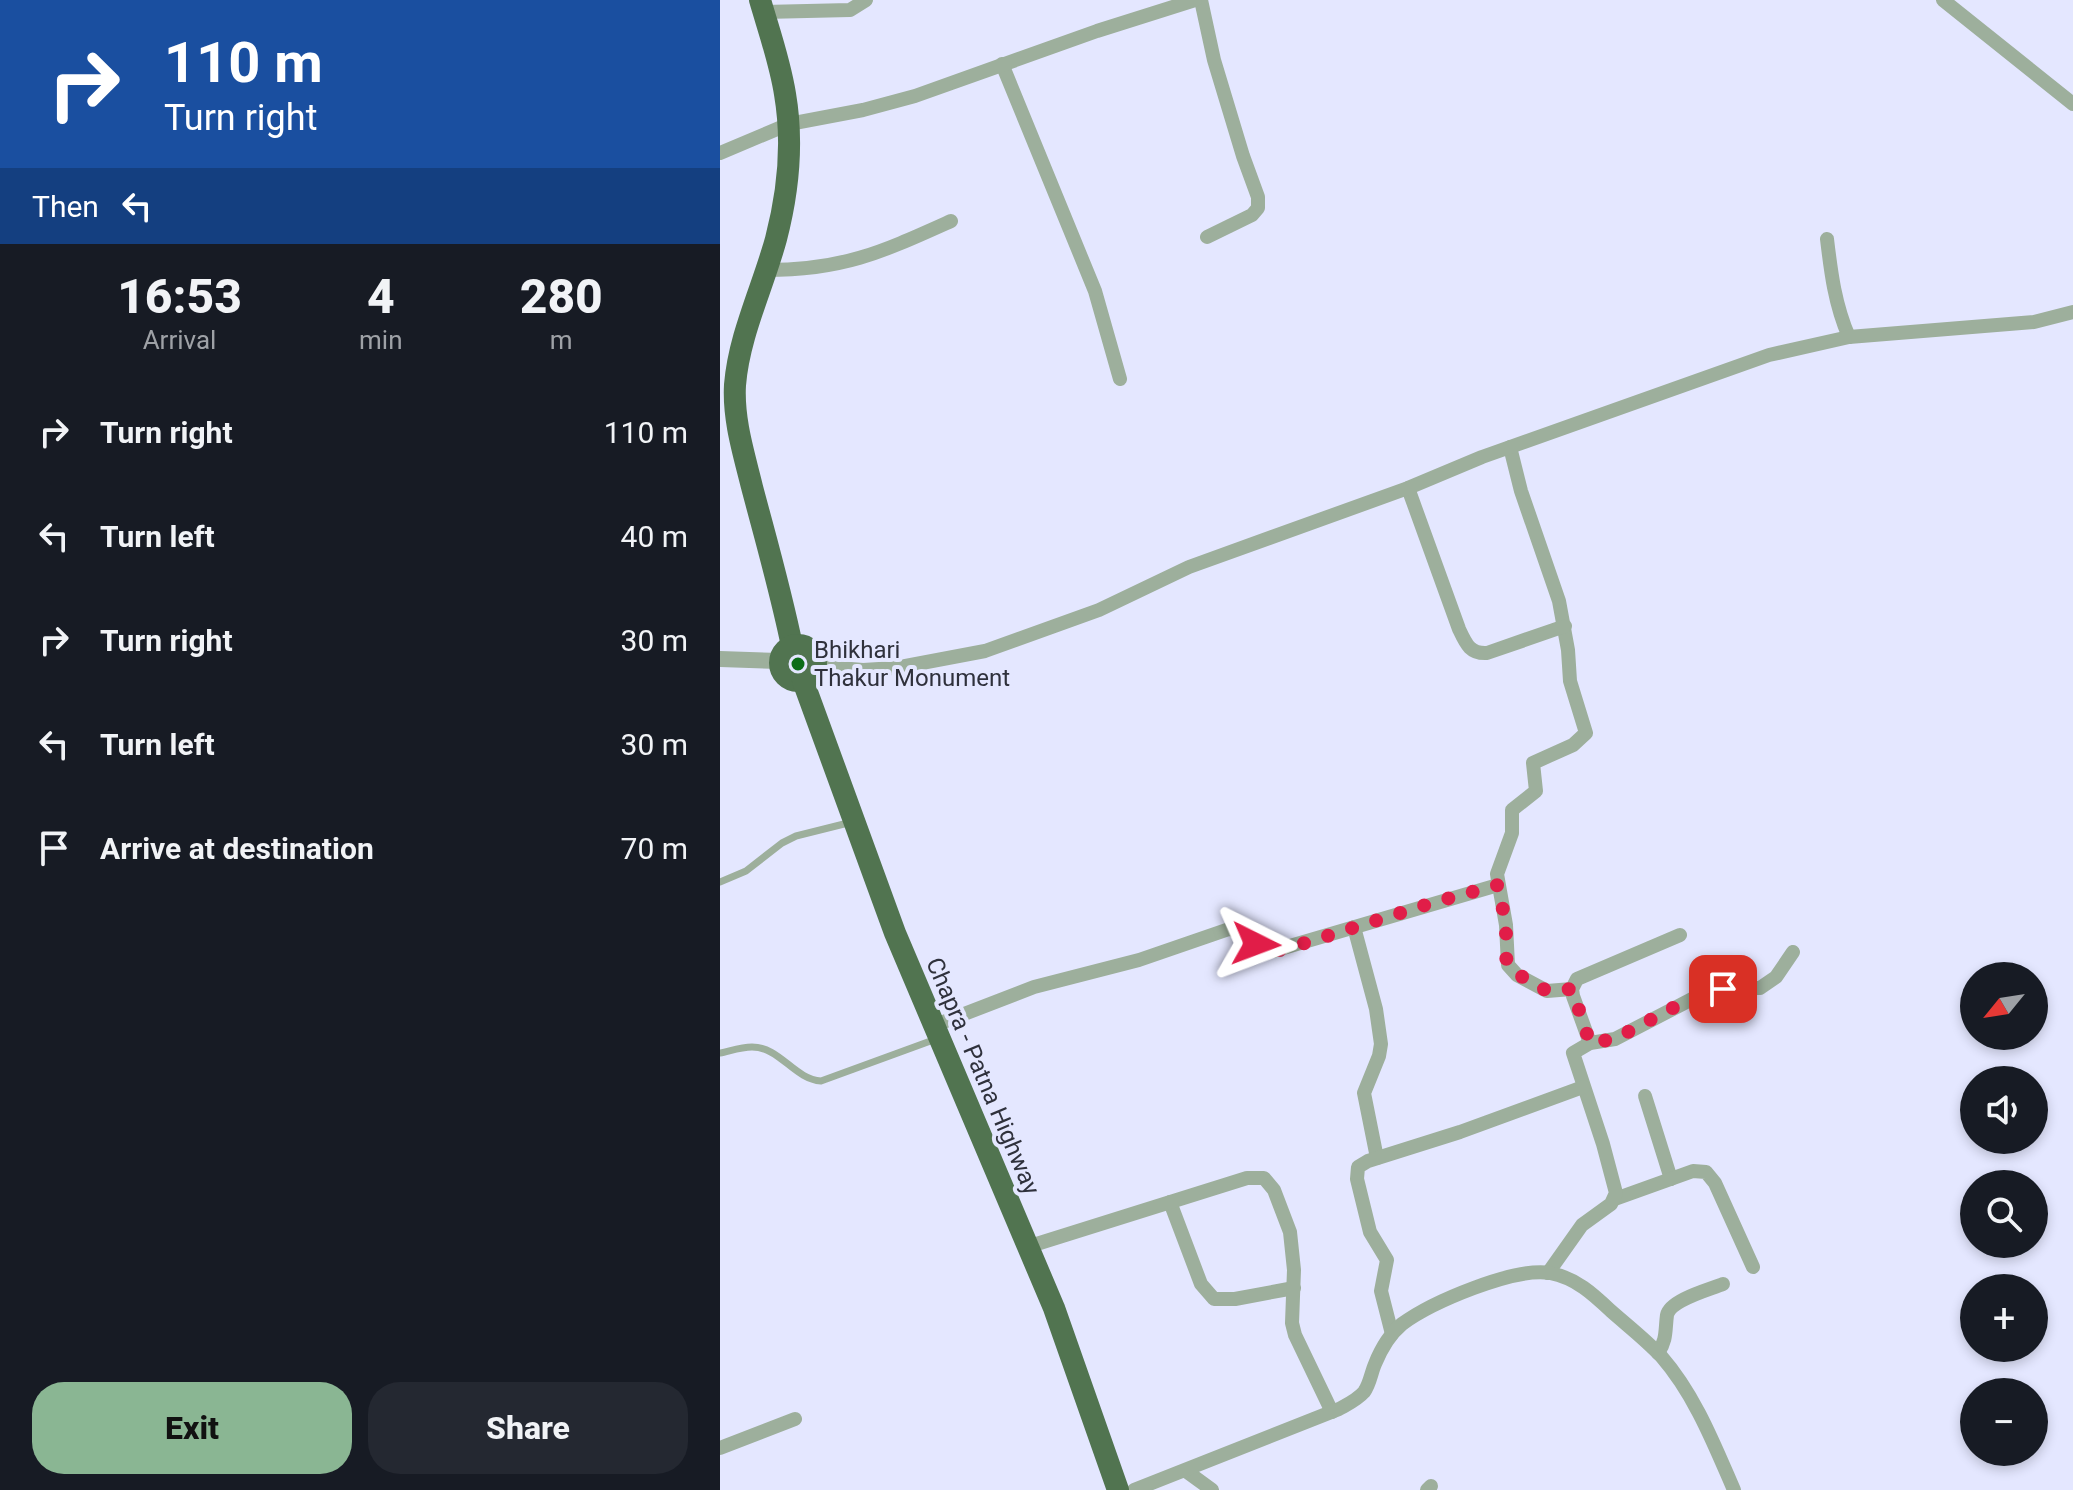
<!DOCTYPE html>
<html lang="en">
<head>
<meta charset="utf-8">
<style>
	body { margin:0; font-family:Roboto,sans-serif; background:#242831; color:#f1f3f6; height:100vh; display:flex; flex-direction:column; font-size:30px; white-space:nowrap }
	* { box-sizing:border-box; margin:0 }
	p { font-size:26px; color:#9ea1a6 }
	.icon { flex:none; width:44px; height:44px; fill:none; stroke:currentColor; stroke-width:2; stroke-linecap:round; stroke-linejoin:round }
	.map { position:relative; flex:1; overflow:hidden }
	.details { display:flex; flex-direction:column; background:#171b24; width:720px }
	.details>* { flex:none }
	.top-card { background:#1a4fa0; color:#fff; overflow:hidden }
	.needle { width:52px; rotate:240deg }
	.buttons { position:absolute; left:1240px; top:962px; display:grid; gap:16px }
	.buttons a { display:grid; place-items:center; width:88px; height:88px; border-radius:50%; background:#171b24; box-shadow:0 4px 12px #0003; font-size:40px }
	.pin { position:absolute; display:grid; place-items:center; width:68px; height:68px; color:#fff; margin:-34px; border-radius:16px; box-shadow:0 4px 12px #0006 }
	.me { position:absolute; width:88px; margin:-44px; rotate:93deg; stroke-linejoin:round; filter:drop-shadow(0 0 6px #0008) }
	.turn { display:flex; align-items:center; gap:28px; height:168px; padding:0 32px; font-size:36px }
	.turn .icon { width:104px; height:104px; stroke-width:2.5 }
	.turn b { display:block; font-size:56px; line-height:68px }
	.then { display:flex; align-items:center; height:76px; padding:0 32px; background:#0003; gap:16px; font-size:30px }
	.eta { display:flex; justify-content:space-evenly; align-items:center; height:136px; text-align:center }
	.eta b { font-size:48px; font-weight:800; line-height:56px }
	.cta { display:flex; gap:16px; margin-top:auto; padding:16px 32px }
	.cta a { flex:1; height:92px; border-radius:32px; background:#8ab693; color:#111; font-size:32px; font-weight:800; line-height:92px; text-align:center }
	.cta a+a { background:#242831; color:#f1f3f6 }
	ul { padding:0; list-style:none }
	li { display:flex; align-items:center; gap:24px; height:104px; padding:0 32px }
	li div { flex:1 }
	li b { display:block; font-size:30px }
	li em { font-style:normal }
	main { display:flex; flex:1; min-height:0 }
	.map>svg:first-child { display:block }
</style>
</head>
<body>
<main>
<section class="details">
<div class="top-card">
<div class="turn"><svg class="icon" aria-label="right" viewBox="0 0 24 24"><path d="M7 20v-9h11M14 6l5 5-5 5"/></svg><div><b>110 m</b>Turn right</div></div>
<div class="then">Then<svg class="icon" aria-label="left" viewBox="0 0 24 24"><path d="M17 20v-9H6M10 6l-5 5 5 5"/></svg></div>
</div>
<div class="eta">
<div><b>16:53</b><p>Arrival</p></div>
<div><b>4</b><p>min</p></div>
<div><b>280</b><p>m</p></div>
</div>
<ul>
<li><svg class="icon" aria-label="right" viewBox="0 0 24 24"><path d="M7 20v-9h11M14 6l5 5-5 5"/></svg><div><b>Turn right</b></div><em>110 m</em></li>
<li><svg class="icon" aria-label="left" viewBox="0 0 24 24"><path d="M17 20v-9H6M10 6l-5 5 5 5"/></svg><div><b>Turn left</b></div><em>40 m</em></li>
<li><svg class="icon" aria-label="right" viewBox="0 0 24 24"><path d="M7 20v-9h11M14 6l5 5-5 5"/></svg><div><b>Turn right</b></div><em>30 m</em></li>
<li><svg class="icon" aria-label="left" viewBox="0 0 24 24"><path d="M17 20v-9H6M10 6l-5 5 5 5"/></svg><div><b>Turn left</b></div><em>30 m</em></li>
<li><svg class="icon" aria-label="arrive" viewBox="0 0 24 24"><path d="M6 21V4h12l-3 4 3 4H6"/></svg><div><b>Arrive at destination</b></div><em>70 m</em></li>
</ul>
<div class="cta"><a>Exit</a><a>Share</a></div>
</section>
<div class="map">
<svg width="1353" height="1490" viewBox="0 0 1353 1490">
	<rect width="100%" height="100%" fill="#e4e7ff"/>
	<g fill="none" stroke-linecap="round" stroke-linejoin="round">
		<g stroke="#9daf9c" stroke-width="7">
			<polyline points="0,882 26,871 62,843 76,836 132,822"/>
			<path d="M0,1053C10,1051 21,1047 32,1047C60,1047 74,1079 101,1081L216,1039"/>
		</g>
		<g stroke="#9daf9c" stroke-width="14">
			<polyline points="481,0 494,60 523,156 538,197 538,208 532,215 487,237"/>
			<polyline points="1223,0 1353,104"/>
			<polyline points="44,12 130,10 146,0"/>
			<polyline points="282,64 375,291 400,379"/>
			<polyline points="0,153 69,124 143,110 195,96 377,31 475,0"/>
			<path d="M1107,239C1111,273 1115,305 1129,337"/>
			<path d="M46,270C124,270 162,252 231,221"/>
			<polyline points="790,447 801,491 839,601 848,650 850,681 866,733 853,745 813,763 816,791 792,810 792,833 777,874 786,925 788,965 797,975 827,991 852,989"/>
			<path d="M688,488L739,629C746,644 750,654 767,653L845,626"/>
			<polyline points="95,666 143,670 175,668 265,651 379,610 469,567 688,488 762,457 1049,355 1129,337 1314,322 1353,312"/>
			<polyline points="634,927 656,1009 661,1044 659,1056 644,1093 657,1158"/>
			<path d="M213,1026L314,987L419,960L509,929C528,931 535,948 553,951L778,885"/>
			<polyline points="870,1043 853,996 852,989 857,979 960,935"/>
			<polyline points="925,1096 951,1179"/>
			<polyline points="895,1199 973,1171 986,1172 995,1183 1033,1267"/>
			<polyline points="450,1202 481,1284 494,1299 515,1299 574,1288"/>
			<polyline points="307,1247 527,1178 544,1178 554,1190 570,1232 574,1270 572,1323 575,1335 612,1412"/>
			<polyline points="828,1273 862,1225 891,1204 896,1193 883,1144 853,1053 870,1043 895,1039 974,998 1012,988 1040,988 1056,977 1073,952"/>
			<polyline points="672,1334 661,1291 667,1260 650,1232 637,1179 638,1167 648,1161 740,1132 863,1087"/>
			<path d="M938,1353C947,1340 945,1330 947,1315C950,1300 988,1290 1003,1284"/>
			<polyline points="0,1448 75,1419"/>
			<polyline points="466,1471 492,1490"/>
			<path d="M414,1490L619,1409C628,1404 637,1400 644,1392C650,1384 651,1373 655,1364C661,1349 670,1334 682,1324C712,1302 794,1267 830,1273C856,1278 873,1294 891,1311C908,1326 926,1340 941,1356C975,1395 994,1444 1014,1490"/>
			<polyline points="707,1490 711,1486"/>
		</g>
		<polyline stroke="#9daf9c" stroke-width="16" points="0,659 60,661"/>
		<g stroke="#517450" stroke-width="22">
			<path d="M40,0C49,31 60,62 65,94C73,141 68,193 56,239C43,287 19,335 15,385C13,420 24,454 32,487C46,540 61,592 72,646"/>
			<circle cx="78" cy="663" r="18"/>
			<polyline points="83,681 175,933 334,1308 398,1490"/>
		</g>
	</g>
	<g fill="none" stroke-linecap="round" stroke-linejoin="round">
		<path stroke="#e11d48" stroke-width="14" stroke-dasharray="0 25.2" d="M536,944C547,952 554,951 566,949L715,902L778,885L786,925V958L792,971L827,991L852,989L870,1043L895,1039L962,1003L1003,989"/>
	</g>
	<circle fill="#0c6c19" stroke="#e4e7ff" stroke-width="3" cx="78" cy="664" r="8"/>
	<g text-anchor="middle" stroke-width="8" stroke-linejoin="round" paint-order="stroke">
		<g font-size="24" fill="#2f313c" stroke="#e4e7ff" text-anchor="start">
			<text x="94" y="658">Bhikhari<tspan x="94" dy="28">Thakur Monument</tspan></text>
		</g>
		<g font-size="24" fill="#2f313c" stroke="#e4e7ff">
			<text transform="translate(263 1076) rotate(67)" y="8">Chapra - Patna Highway</text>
		</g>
	</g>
</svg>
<div class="buttons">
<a><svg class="needle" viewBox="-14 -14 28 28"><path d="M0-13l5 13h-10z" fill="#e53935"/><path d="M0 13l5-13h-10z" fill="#9ea1a6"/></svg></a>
<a><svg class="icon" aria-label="sound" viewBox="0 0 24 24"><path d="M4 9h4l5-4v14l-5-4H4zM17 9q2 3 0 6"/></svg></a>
<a><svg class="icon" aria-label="search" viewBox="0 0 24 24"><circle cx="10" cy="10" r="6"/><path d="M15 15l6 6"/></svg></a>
<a>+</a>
<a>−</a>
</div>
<div class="pin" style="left:1003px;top:989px;background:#d93025"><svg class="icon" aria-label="arrive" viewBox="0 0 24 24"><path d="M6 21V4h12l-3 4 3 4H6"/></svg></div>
<svg class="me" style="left:536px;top:944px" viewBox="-20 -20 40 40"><path d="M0-17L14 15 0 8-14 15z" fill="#e11d48" stroke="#fff" stroke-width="4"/></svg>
</div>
</main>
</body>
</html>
